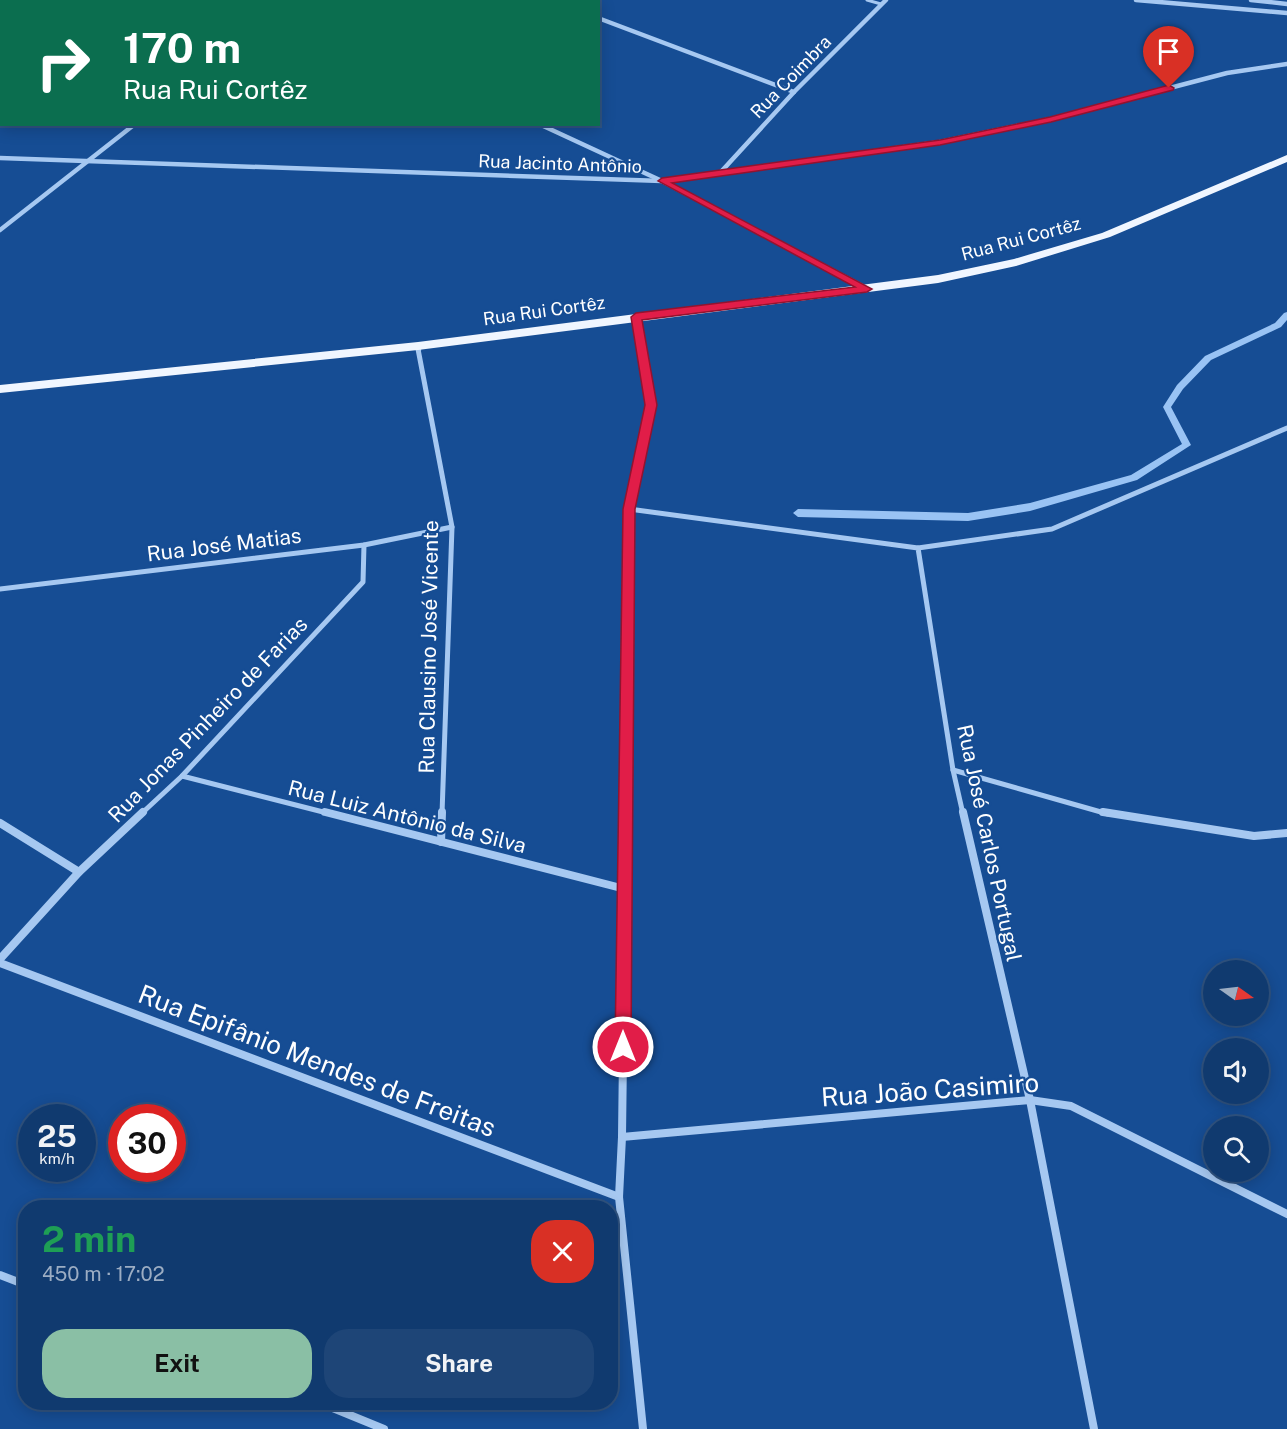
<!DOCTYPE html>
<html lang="en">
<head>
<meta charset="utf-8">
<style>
	body { margin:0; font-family:"Public Sans",sans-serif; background:#1e4577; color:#f1f3f6; height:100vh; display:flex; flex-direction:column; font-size:22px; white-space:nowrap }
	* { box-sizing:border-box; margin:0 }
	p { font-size:20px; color:#9cadc3 }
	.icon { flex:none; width:33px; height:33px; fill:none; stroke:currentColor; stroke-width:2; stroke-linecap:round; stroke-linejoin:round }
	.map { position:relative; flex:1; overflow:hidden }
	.sheet { position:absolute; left:18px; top:1200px; width:600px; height:210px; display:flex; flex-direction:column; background:#103a6f; border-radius:24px; box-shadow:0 3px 15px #0003,0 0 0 2px #305482 }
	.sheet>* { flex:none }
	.banner { position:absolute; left:0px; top:0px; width:600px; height:126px; box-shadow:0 3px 15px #0003,0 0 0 2px #305482; background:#0b6e4f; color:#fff; overflow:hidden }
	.needle { width:39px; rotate:104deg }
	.fabs { position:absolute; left:1203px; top:960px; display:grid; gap:12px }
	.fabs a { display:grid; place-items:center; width:66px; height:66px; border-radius:50%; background:#103a6f; box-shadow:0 3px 15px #0003,0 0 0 2px #305482; font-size:30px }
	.speed { position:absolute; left:18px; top:1104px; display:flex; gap:12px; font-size:30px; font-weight:700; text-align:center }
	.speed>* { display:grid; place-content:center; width:78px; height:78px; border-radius:50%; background:#103a6f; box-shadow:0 3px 15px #0003,0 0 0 2px #305482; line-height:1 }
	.speed small { font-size:15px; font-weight:400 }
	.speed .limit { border:9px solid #d22; background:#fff; color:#111 }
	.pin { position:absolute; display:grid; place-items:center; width:51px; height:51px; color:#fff; margin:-62px -26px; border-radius:50% 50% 50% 0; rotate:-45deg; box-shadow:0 0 6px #0007 }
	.pin .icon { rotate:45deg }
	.me { position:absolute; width:66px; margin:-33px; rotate:0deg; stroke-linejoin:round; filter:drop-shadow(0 0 4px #0008) }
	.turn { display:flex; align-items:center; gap:21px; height:126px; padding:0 24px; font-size:27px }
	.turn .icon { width:78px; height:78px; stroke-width:2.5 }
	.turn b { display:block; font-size:42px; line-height:51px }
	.round { display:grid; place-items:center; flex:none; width:63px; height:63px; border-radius:24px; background:#1e4577 }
	.overview { display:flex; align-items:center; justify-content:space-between; height:102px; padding:0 24px }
	h1 { font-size:36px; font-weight:700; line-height:45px; color:#1e9e55 }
	.action { display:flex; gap:12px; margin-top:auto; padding:12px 24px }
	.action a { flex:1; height:69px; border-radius:24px; background:#8abfa5; color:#111; font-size:24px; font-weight:700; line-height:69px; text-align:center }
	.action a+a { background:#1e4577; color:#f1f3f6 }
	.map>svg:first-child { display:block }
</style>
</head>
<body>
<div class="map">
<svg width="1287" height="1429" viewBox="0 0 1287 1429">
	<rect width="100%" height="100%" fill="#164d94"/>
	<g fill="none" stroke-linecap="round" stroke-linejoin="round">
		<polygon fill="#99c3f4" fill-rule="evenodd" points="1287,312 1287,320 1281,327 1211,360 1183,389 1171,407 1191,445 1137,480 1030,511 968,521 798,517 793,513 798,509 968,513 1030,503 1131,475 1182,444 1163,407 1177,385 1205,356 1275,323 1284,313"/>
		<polyline stroke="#a6c8f1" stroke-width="3" points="867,0 881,4"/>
		<g stroke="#a6c8f1" stroke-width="4.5">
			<polyline points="268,0 271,2"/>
			<polyline points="549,0 554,2"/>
			<polyline points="1136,0 1287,13"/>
			<polyline points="1251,0 1287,4"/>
			<polyline points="311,2 313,0"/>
			<polyline points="598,18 794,92"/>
			<polyline points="539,124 662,181 866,288"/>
			<polyline points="0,158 662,181 940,142 1051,119 1227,73 1287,64"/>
			<polyline points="719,174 794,92 886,0"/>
			<polyline points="0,230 135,124"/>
			<polyline points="636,317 642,350"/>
			<polyline points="418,346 419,350"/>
		</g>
		<g stroke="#a6c8f1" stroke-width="5">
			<polyline points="418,349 452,527 442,814"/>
			<polyline points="629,509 918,548 953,770 963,814"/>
			<polyline points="918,548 1052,529 1287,428"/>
			<polyline points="0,589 364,545 452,527"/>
			<polyline points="953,770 1108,814"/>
			<polyline points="182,776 331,814"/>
			<polyline points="141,814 182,776 363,582 364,545"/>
			<polyline points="626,814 629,509 651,405 641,349"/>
		</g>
		<g stroke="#a6c8f1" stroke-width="8">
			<polyline points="325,812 625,889"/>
			<polyline points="626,812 622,1137 619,1197 643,1429"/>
			<polyline points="963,812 1030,1100 1094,1429"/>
			<polyline points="1103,812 1254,836 1287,833"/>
			<polyline points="0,823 79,872"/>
			<polyline points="441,842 442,812"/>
			<polyline points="0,959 79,872 143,812"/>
			<polyline points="0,963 619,1197"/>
			<polyline points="622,1137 1030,1100 1071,1106 1287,1214"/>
			<polyline points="0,1275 26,1285"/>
			<polyline points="318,1402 384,1429"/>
		</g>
		<polygon fill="#f0f6ff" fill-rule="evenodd" points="1287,155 1287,162 1110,237 1016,266 938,283 418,350 0,393 0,385 418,342 938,275 1014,259 1102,233"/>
	</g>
	<polygon fill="#e11d48" stroke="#92132f" stroke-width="1.5" points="1169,85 1174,88 1173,90 1051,122 940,145 672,183 872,289 867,292 642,320 657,405 635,509 631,1047 629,1052 623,1055 618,1052 615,1047 623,509 645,405 631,317 636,313 855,287 658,181 662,178 940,140 1050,117"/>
	<g text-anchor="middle" stroke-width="4.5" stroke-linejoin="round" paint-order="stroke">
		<g font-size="18" fill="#fff" stroke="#164d94">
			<text transform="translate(791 77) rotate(-46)" y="6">Rua Coimbra</text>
			<text transform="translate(560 164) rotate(2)" y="6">Rua Jacinto Antônio</text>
			<text transform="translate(1021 239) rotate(-15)" y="6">Rua Rui Cortêz</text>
			<text transform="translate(544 311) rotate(-8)" y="6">Rua Rui Cortêz</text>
		</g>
		<g font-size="21" fill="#fff" stroke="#164d94">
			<text transform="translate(224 545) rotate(-7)" y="7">Rua José Matias</text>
			<text transform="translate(429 647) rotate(-89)" y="7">Rua Clausino José Vicente</text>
			<text transform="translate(208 720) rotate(-46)" y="7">Rua Jonas Pinheiro de Farias</text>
			<text transform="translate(407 817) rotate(14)" y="7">Rua Luiz Antônio da Silva</text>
			<text transform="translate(989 843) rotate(78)" y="7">Rua José Carlos Portugal</text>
		</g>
		<g font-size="26" fill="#fff" stroke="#164d94">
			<text transform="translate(317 1061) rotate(21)" y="9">Rua Epifânio Mendes de Freitas</text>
			<text transform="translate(930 1090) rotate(-4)" y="9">Rua João Casimiro</text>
		</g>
	</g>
</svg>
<div class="fabs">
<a><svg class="needle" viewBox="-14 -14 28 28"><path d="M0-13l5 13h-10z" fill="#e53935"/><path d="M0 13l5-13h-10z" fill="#9cadc3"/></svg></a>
<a><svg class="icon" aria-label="sound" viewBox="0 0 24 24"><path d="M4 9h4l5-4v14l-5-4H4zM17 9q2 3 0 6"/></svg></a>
<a><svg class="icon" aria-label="search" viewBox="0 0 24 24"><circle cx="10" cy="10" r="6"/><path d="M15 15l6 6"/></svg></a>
</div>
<div class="speed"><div>25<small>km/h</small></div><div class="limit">30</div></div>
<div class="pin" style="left:1169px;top:88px;background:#d93025"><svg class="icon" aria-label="arrive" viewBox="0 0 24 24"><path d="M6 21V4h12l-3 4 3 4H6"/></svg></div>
<svg class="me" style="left:623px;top:1047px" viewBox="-20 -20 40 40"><circle r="17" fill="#e11d48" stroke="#fff" stroke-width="3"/><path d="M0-11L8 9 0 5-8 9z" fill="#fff"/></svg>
<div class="banner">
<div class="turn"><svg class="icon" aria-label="right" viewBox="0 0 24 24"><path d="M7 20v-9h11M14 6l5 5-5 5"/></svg><div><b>170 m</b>Rua Rui Cortêz</div></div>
</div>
<section class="sheet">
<div class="overview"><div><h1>2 min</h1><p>450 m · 17:02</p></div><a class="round" style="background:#d93025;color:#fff"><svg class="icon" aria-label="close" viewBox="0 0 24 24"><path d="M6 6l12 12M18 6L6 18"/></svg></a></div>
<div class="action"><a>Exit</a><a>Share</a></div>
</section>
</div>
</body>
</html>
